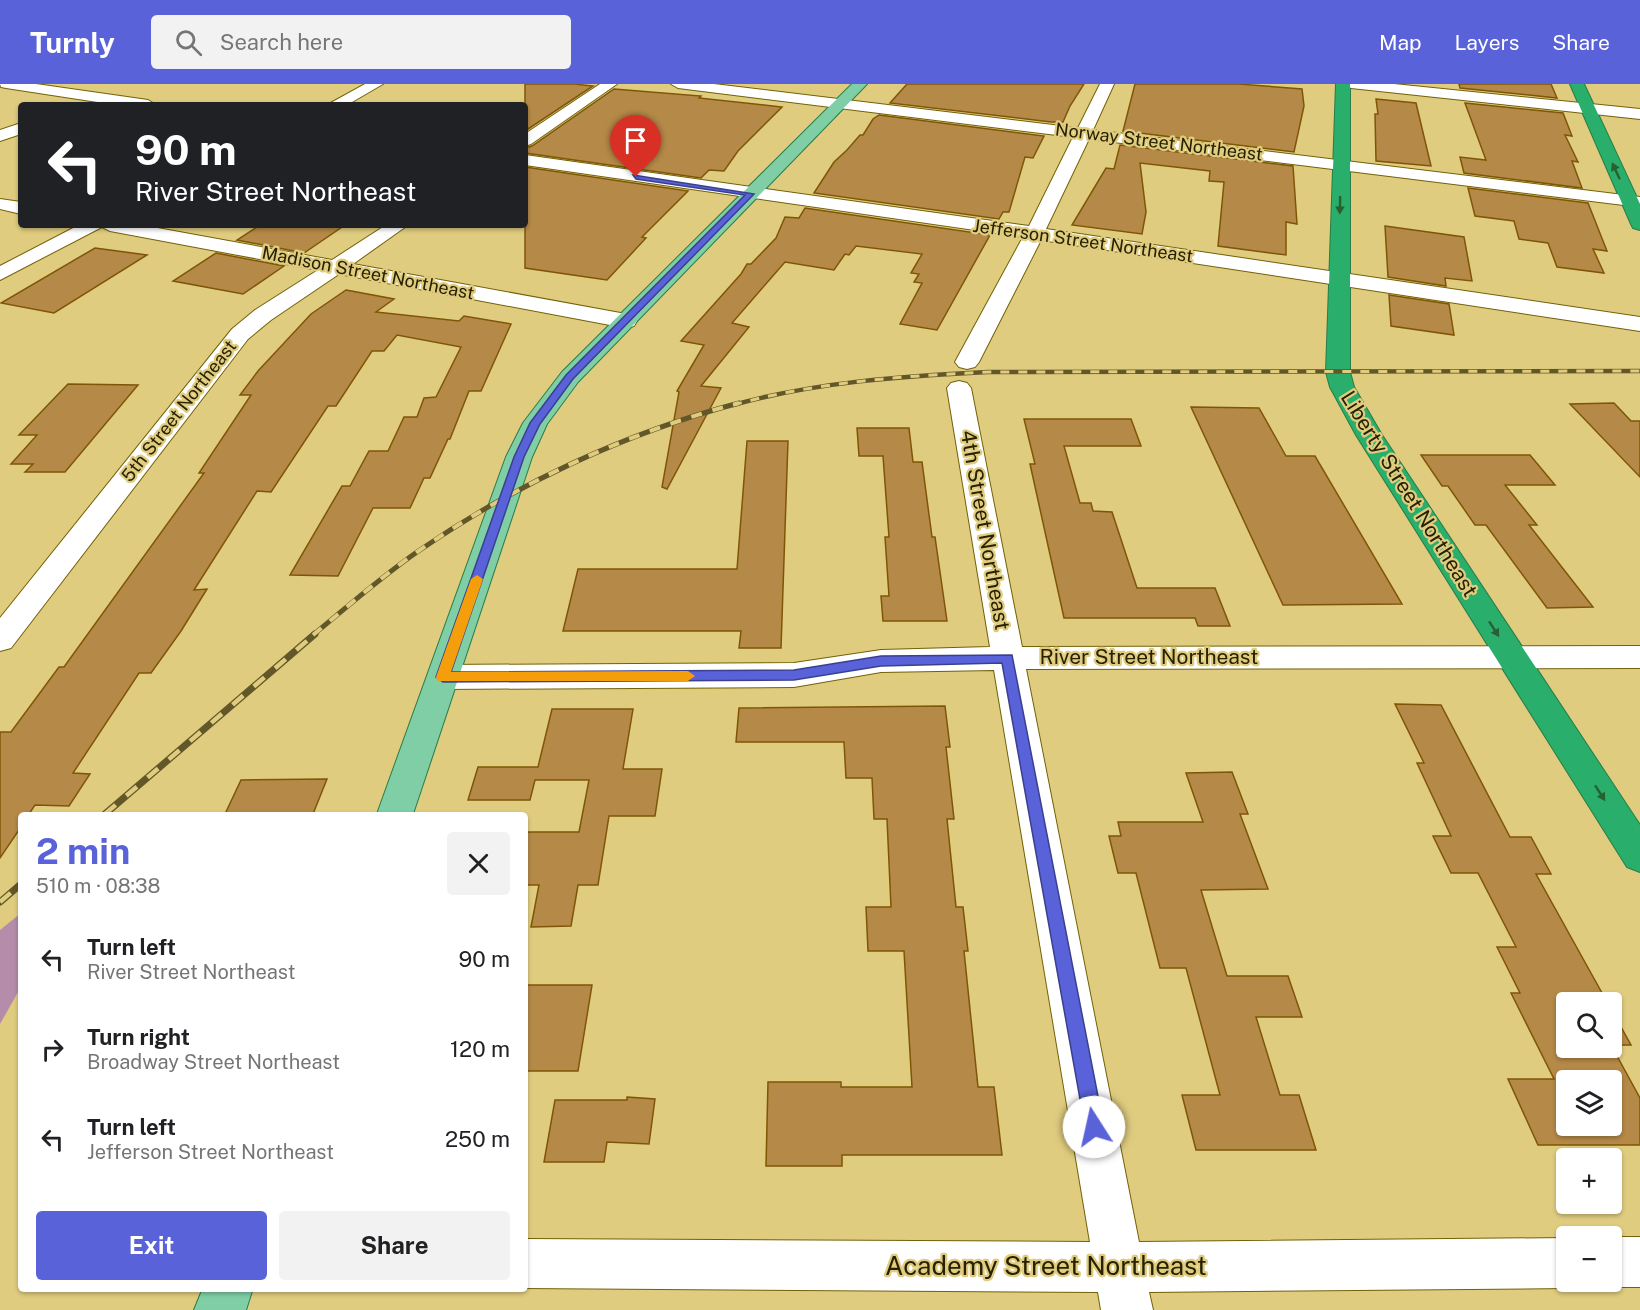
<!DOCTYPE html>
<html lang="en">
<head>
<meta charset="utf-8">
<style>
	body { margin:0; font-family:"Public Sans",sans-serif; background:#f2f2f2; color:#202124; height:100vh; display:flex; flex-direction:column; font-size:22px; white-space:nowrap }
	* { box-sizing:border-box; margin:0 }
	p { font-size:20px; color:#757577 }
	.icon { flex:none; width:33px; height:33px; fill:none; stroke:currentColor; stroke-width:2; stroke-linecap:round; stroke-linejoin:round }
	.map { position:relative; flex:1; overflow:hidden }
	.drawer { position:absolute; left:18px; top:728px; width:510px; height:480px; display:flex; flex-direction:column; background:#fff; border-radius:6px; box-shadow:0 2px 4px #0004 }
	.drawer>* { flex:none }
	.top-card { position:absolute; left:18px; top:18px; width:510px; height:126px; border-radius:6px; box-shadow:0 2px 4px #0004; background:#202124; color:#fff; overflow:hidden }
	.buttons { position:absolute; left:1556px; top:908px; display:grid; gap:12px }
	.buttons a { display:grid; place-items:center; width:66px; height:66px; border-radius:6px; background:#fff; box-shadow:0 2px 4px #0004; font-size:30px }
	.pin { position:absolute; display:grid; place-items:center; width:51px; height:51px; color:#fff; margin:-62px -26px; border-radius:50% 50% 50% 0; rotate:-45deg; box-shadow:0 0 6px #0007 }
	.pin .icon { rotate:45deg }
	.me { position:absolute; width:66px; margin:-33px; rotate:350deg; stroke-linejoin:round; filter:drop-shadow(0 0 4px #0008) }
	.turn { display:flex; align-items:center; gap:21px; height:126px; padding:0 18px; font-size:27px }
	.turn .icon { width:78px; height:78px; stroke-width:2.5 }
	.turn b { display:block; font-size:42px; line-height:51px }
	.round { display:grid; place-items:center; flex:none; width:63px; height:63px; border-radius:6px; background:#f2f2f2 }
	.overview { display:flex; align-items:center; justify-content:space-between; height:102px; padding:0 18px }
	h1 { font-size:36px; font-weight:700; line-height:45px; color:#5962d9 }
	.cta { display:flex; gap:12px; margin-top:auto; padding:12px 18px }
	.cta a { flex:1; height:69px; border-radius:6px; background:#5962d9; color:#fff; font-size:24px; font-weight:700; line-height:69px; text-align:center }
	.cta a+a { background:#f2f2f2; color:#202124 }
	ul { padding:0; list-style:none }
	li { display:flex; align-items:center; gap:18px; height:90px; padding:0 18px }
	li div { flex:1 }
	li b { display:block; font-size:22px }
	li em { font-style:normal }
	header { display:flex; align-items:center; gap:36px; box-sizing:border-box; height:84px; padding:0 30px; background:#5962d9; color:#fff }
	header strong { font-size:28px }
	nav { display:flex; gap:33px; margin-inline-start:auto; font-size:21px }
	.search { width:420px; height:54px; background:#f2f2f2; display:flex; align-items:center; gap:15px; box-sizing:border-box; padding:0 21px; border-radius:6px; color:#757577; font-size:22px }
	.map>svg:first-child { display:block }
</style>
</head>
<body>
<header>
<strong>Turnly</strong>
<div class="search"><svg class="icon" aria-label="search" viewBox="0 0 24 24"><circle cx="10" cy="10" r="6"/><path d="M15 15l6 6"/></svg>Search here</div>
<nav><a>Map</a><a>Layers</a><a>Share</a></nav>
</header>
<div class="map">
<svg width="1640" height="1226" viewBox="0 0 1640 1226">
	<rect width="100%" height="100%" fill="#dfcc7f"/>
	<polygon fill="#b68cab" points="21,829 21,903 0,940 0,846"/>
	<g fill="#b58947" stroke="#7f5606" stroke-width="1.5" fill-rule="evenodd">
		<polygon points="525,0 574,0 593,2 525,47"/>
		<polygon points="907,0 1084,0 1070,22 1063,38 1051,38 890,19"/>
		<polygon points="1135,0 1239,0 1302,5 1304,22 1294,68 1123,47"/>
		<polygon points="1459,0 1551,0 1557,14 1460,4"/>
		<polygon points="614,5 701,12 699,14 782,23 738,67 724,87 709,86 701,94 525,69 525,64 532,62"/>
		<polygon points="1376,15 1416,19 1431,82 1376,77 1375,30 1378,30"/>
		<polygon points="1465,19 1563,29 1572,52 1565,51 1578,78 1572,77 1582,104 1464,89 1460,73 1486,76"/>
		<polygon points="879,31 1044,52 1033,74 1025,73 1009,128 1003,128 999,135 814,109 834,78 847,66 860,51 863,51 873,35"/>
		<polygon points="1120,61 1293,82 1297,140 1286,138 1286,171 1218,162 1224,98 1209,97 1210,87 1140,79 1146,128 1142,150 1072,141 1106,84 1114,85"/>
		<polygon points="525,83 688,107 642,153 646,154 607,196 525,184"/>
		<polygon points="1468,104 1588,119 1607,167 1593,165 1604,189 1557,183 1548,159 1519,155 1514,137 1475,132"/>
		<polygon points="805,124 990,151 937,246 900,240 922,199 914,198 919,190 911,189 922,170 856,162 849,171 845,170 834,186 785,178 732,239 749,243 701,302 721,304 667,405 662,403 679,308 677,307 704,261 681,257 741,190 747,180 751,180 776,154 785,133 799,134"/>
		<polygon points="260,141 345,141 304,169 237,156"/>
		<polygon points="1385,142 1464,153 1472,197 1445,194 1446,202 1388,193"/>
		<polygon points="95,164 147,171 54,229 1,219"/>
		<polygon points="216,169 284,182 243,210 173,197"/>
		<polygon points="346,206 394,215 376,228 459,237 464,232 511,240 481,307 469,307 450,355 448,355 430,394 424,394 410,424 373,424 338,492 290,491 342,402 350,402 369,367 388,367 404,333 417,333 424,314 436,313 461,263 397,251 384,267 372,267 336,322 328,322 271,408 257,407 194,506 207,505 181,547 151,589 139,589 73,689 90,690 69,722 35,721 29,730 21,730 21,743 0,774 0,648 11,648 59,583 64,583 204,389 199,389 251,311 240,311 258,287 311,230"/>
		<polygon points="1389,211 1449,220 1454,251 1391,242"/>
		<polygon points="68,300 138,301 65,388 25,388 33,380 11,380 37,351 19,351"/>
		<polygon points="1614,319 1631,337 1640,337 1640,393 1570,320"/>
		<polygon points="1191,323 1259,324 1286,372 1315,372 1402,520 1283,521"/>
		<polygon points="1024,335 1131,335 1141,362 1064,362 1080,419 1091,419 1093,427 1112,428 1137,504 1215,504 1230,542 1198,542 1195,534 1064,534 1030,380 1035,380"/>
		<polygon points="857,344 909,344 913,378 922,378 932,453 935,453 947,537 883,537 881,512 889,512 885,453 889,453 883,372 859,372"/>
		<polygon points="747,357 788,357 781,564 739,564 741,547 563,547 578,485 737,485"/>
		<polygon points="1421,371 1530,371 1555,401 1505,401 1537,441 1529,441 1593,523 1547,524 1486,441 1475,441 1448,402 1442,402"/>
		<path d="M1395,620L1441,621L1510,753H1531L1551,790H1536L1607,918H1566V963H1611V925L1631,961H1611L1640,1014V1061H1538L1508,995H1554L1511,909H1520L1497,863H1516L1478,789H1451L1433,752H1451L1417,679H1424ZM1566,996H1611V1041H1566Z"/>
		<polygon points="945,622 950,663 946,663 954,735 947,735 956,823 963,823 968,867 964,867 978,1003 994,1003 1002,1071 842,1071 842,1082 766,1082 768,998 841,998 841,1003 912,1003 904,867 868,867 866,823 891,823 887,735 874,735 872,694 846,694 844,658 736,658 739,624"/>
		<polygon points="552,625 633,625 623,685 662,685 655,732 609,732 598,801 578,801 571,842 531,843 539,801 525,801 525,748 579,748 589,696 535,696 530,716 468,716 478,683 538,683"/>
		<polygon points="1232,688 1248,730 1240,730 1268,805 1201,806 1227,892 1288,892 1302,933 1256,933 1280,1011 1299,1011 1316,1066 1196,1066 1182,1011 1220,1011 1186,884 1160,884 1136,789 1118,789 1109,752 1121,752 1118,738 1203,738 1186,689"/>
		<polygon points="327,695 313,730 225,730 241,696"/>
		<polygon points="525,901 592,901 578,987 525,987"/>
		<polygon points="627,1013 655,1015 649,1060 607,1058 604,1078 544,1078 555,1016 627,1016"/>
	</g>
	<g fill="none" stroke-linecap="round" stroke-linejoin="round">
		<defs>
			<g id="minor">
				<polygon points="0,0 36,0 148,16 156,21 117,21 6,4 1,3"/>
				<polygon points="365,0 383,0 347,21 327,21"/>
				<polygon points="600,0 617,0 531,60 525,62 525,50"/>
				<polygon points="671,0 714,0 1078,44 1100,0 1114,0 1093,46 1640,113 1640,123 1089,55 1046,145 1640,233 1640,247 1041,156 979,278 975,283 967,285 959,283 955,278 1023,153 525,81 525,71 1029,142 1073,53 678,4"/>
				<polygon points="1344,0 1394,0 1640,25 1640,35 1351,4"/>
				<polygon points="21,39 21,50 0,57 0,46"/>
				<polygon points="0,115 21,118 21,130 0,125"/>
				<polygon points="79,141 141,141 332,176 386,141 408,141 353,180 626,230 634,232 637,237 634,242 626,244 339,190 271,236 248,255 11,564 0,567 0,534 232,245 255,226 318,186 110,147 102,143 0,196 0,182"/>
				<polygon points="959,297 967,299 971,304 1022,563 1640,562 1640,584 1026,585 1139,1158 1566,1154 1566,1197 1583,1197 1566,1204 1149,1208 1153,1226 1101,1226 1098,1208 524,1204 525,1155 1090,1158 994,586 881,588 794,603 443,605 432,601 427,593 432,585 443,581 794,579 881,566 990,563 947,304 951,299"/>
				<polygon points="1611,1153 1640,1153 1640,1203 1611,1203 1597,1197 1611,1197"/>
			</g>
			<g id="major">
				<polygon points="852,0 867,0 578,298 547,340 532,373 413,730 377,730 506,373 523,339 562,288"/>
				<polygon points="203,1204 253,1204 246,1226 194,1226"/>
			</g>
			<g id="highway">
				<polygon points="1336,0 1350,0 1350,288 1354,303 1382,351 1640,741 1640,788 1627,783 1356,351 1330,303 1326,288"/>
				<polygon points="1570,0 1584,0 1640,120 1640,146 1633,144 1631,140"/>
			</g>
		</defs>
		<use href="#minor" stroke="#736107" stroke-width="2"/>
		<use href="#major" stroke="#297d46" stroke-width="2"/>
		<use href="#highway" stroke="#297d46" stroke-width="2"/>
		<use href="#minor" fill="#fff" fill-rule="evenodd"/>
		<use href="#major" fill="#7fcea6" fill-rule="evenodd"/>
		<use href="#highway" fill="#29ae6b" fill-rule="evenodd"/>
		<defs>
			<path id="rail-far2" d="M733,321C816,298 903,292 988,288L1640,287"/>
			<path id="rail-far1" d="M313,551C347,523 381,493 417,468C514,401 625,349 739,319"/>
			<g id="rail">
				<polyline points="105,730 315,550"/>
				<polyline points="0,818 21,800"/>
			</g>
		</defs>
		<use href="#rail-far2" stroke="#625729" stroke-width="4.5"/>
		<use href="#rail-far1" stroke="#625729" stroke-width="5"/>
		<use href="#rail" stroke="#625729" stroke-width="7"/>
		<use href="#rail-far2" stroke="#dfcc7f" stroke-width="3" stroke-dasharray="9" stroke-linecap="butt"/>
		<use href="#rail-far1" stroke="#dfcc7f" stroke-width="4" stroke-dasharray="11" stroke-linecap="butt"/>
		<use href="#rail" stroke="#dfcc7f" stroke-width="4.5" stroke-dasharray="14" stroke-linecap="butt"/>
	</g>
	<defs><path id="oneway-solid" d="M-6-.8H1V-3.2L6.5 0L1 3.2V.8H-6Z" transform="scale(1.5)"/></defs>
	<g fill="#286031">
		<use href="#oneway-solid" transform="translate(1616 87) rotate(-115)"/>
		<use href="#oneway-solid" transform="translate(1340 121) rotate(91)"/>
		<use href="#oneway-solid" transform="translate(1494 545) rotate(57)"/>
		<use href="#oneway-solid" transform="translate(1600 709) rotate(57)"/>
	</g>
	<polygon fill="#5962d9" stroke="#3a408d" stroke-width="1.5" points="633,91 754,110 573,295 540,340 524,373 451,588 794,586 881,572 1012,571 1104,1043 1101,1049 1094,1052 1087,1049 1085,1043 1002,579 881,582 794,596 443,598 436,593 514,373 530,339 566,291 745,111 636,95"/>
	<polygon fill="#f59e0b" points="477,491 483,495 451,588 688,587 695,592 688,597 438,597 436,593 471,495"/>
	<g text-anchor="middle" stroke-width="4.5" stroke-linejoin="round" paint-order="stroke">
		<g font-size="18" fill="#282101" stroke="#dfcc7f">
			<text transform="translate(1159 58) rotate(7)" y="6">Norway Street Northeast</text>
			<text transform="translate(1083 157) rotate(8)" y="6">Jefferson Street Northeast</text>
			<text transform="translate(368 189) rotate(11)" y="6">Madison Street Northeast</text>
			<text transform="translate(179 327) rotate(-52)" y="6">5th Street Northeast</text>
		</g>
		<g font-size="21" fill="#282101" stroke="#dfcc7f">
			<text transform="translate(1409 410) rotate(58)" y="7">Liberty Street Northeast</text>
			<text transform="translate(985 446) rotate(80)" y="7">4th Street Northeast</text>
			<text x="1149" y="580">River Street Northeast</text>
		</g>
		<g font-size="26" fill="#282101" stroke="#dfcc7f">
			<text x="1046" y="1191">Academy Street Northeast</text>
		</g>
	</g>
</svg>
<div class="buttons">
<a><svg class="icon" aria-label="search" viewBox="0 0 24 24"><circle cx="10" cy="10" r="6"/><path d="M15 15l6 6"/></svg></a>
<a><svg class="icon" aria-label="layers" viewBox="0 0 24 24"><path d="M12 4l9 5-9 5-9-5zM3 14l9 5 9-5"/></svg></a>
<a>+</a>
<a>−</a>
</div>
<div class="pin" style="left:636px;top:93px;background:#d93025"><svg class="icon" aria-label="arrive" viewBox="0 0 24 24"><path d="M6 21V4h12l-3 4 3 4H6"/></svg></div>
<svg class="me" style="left:1094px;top:1043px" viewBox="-20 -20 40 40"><circle r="19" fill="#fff"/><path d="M0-13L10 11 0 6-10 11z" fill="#5962d9"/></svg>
<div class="top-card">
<div class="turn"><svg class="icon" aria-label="left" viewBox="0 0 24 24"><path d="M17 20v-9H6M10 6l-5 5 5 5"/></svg><div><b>90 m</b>River Street Northeast</div></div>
</div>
<section class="drawer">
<div class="overview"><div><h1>2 min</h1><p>510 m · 08:38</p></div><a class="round"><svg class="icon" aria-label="close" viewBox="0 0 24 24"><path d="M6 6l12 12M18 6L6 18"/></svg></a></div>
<ul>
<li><svg class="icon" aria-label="left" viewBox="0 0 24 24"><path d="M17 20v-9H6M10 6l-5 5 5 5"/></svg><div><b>Turn left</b><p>River Street Northeast</p></div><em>90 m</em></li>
<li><svg class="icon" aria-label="right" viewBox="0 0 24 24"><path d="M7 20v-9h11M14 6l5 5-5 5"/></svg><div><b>Turn right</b><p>Broadway Street Northeast</p></div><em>120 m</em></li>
<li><svg class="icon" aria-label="left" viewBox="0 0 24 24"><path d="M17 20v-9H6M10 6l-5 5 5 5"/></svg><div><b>Turn left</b><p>Jefferson Street Northeast</p></div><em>250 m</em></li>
</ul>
<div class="cta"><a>Exit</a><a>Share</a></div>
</section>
</div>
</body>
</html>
